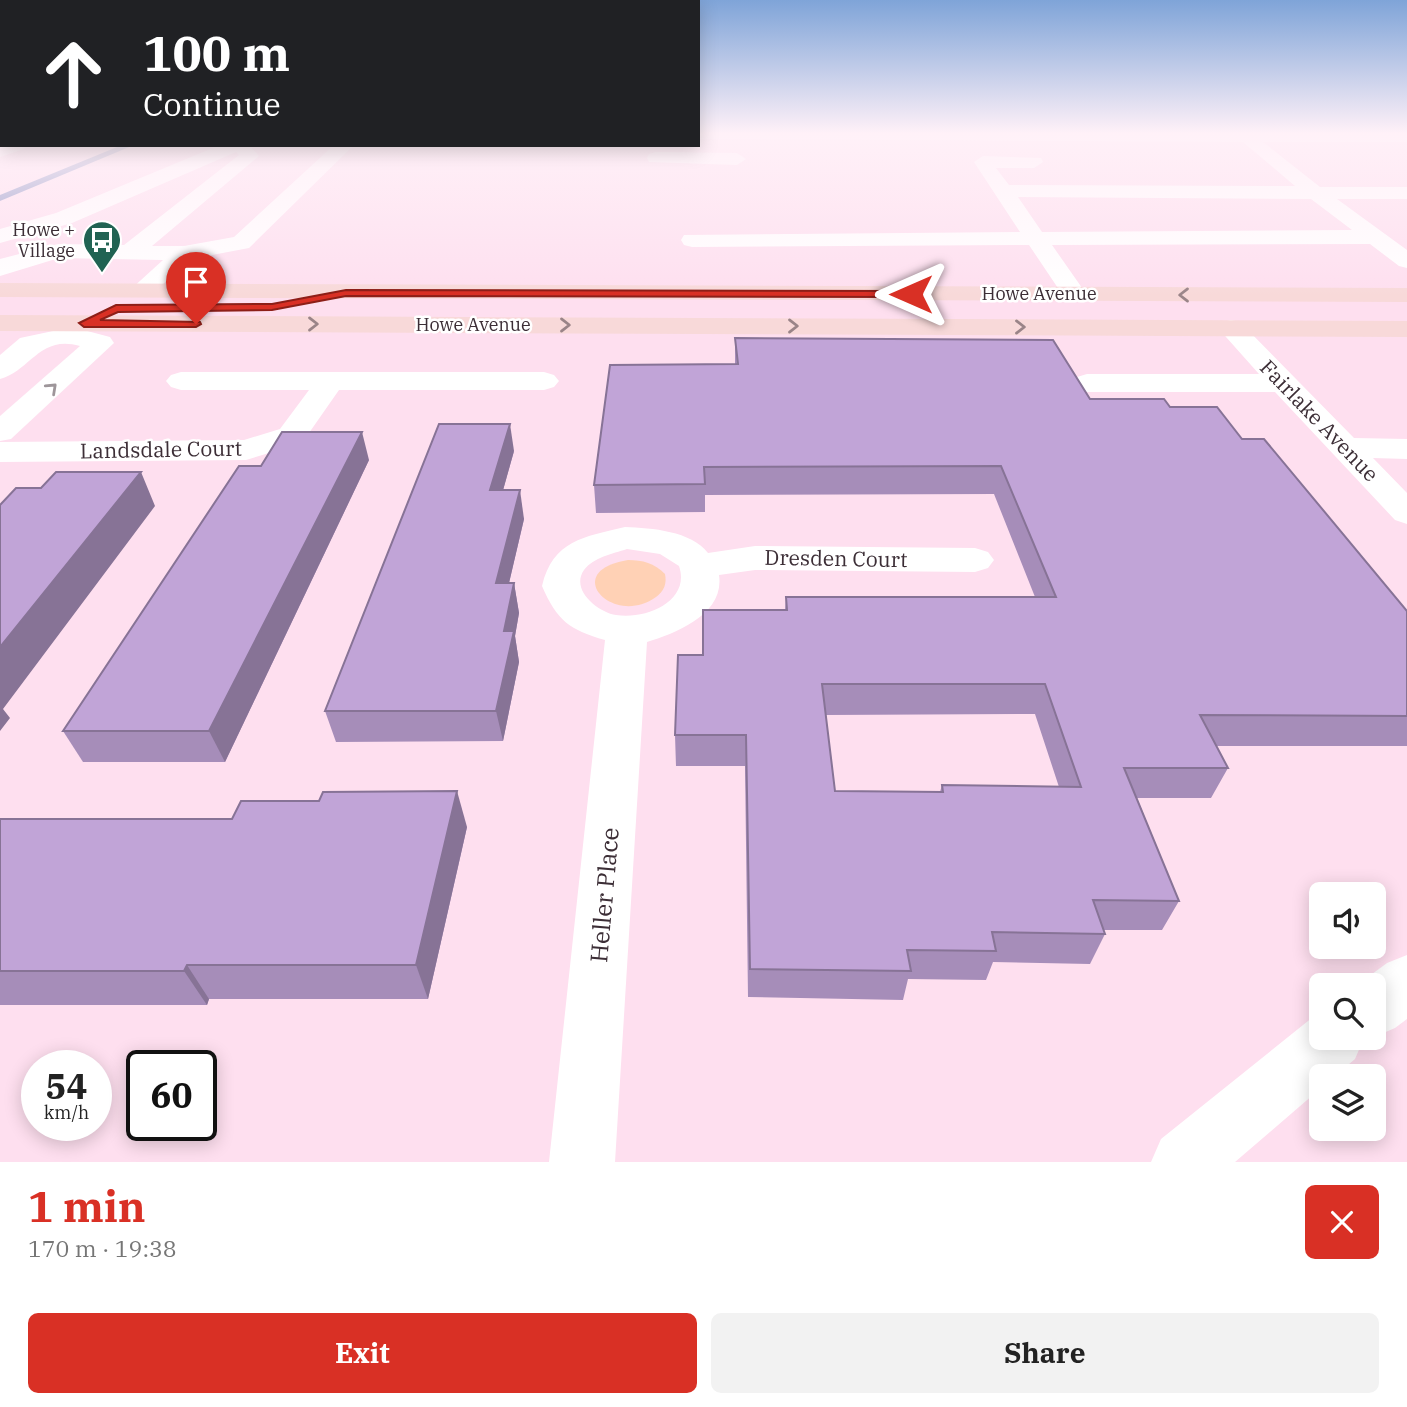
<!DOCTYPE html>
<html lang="en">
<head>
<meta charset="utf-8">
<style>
	body { margin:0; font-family:"IBM Plex Serif",serif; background:#f2f2f2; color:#222; height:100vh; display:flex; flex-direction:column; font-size:26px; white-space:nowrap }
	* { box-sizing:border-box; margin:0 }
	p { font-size:23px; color:#767676 }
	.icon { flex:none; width:38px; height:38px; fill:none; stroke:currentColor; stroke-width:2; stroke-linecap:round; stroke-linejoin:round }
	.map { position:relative; height:1162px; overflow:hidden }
	.drawer { display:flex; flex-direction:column; background:#fff; flex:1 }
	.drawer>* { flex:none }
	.top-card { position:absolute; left:0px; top:0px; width:700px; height:147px; box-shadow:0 4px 18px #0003; background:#202124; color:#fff; overflow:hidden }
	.buttons { position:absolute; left:1309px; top:882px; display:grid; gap:14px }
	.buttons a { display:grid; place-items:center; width:77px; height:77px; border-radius:10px; background:#fff; box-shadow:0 4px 18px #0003; font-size:35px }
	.speed { position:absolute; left:21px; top:1050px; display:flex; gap:14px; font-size:35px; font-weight:700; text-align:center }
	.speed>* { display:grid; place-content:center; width:91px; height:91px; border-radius:50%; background:#fff; box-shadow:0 4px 18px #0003; line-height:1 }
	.speed small { font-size:18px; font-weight:400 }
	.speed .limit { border:4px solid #111; border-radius:10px; background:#fff; color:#111 }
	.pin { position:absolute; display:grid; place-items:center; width:60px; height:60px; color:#fff; margin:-72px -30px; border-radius:50% 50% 50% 0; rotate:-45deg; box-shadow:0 0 7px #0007 }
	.pin .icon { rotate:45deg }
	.me { position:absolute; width:77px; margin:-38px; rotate:270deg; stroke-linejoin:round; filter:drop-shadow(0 0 5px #0008) }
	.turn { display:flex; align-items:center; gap:24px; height:147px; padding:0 28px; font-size:32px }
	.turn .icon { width:91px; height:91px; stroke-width:2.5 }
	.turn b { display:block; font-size:49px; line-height:60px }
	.round { display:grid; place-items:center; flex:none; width:74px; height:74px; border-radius:10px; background:#f2f2f2 }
	.head { display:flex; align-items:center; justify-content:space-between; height:119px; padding:0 28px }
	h1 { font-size:42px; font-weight:700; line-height:52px; color:#d93025 }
	.cta { display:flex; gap:14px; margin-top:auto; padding:14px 28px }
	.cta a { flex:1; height:80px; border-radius:10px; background:#d93025; color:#fff; font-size:28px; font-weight:700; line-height:80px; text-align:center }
	.cta a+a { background:#f2f2f2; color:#222 }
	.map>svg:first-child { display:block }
</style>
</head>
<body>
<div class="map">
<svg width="1407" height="1162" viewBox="0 0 1407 1162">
	<rect width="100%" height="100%" fill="#fedfef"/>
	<path fill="#ffd1b5" d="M628,560C643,560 654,563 665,574C667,584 664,591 656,597C613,628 559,571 628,560Z"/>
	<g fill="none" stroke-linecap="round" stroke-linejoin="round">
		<polygon fill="#838cc0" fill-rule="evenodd" points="122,145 134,145 0,201 0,195"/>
		<g fill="#fff" fill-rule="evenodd">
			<path d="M698,134H1407V142H1263L1320,187H1407V199H1337L1407,250V268L1399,266L1370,244L1052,245L1087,295L1084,300L1075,302L1066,300L1029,245L692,247L684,245L681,240L684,235L1020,232L974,162L983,156L1041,158L1043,162L1034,168H996L1009,185L1295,186L1243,142L698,139ZM1018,197L1311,199L1352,230L1042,232Z"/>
			<polygon points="27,145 24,149 0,157 0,146"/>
			<polygon points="220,145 249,145 259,156 152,246 184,246 234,237 334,145 354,145 249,248 191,259 151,295 142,297 133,295 130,290 163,260 59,258 0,276 0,259 58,244 124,245 239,155 236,152 72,223 0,243 0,229 56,213"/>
			<polygon points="656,152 737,153 746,159 737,165 649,162 647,158 649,154"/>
			<polygon points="1231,320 1240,322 1354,438 1407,439 1407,459 1373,458 1407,493 1407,524 1395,520 1275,392 1087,392 1077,389 1072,383 1077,377 1087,374 1259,374 1218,328 1222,322"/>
			<path d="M72,327L110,337L114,343L11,439L0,441V416L80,346C40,334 30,371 0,379V355L20,338Z"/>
			<polygon points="181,372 544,372 554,375 559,381 554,387 544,390 339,390 302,443 246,460 0,462 0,442 244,440 280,429 309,390 181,390 171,387 166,381 171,375"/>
			<path d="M625,527C652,528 691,531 708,553L755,546L975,548L988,552L994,560L988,568L975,572L755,570L719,575C725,614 676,633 647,642L615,1162H549L605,640C570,630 557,621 542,586C553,540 584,537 625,527ZM627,549L660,554L679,566C691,601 646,620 616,615C598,612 570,590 584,570C594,557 612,554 627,549Z"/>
			<polygon points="1407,955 1407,1019 1395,1028 1374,1037 1374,985 1357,985 1387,963"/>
			<polygon points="1321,1013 1321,1038 1364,1038 1355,1059 1335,1076 1321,1076 1321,1088 1235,1162 1151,1162 1161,1139 1313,1017"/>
		</g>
		<g fill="#f8d9d9" fill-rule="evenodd">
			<polygon points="0,283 1407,288 1407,302 0,297"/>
			<polygon points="0,315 1407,321 1407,337 0,331"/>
		</g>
	</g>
	<g fill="#a68db9" fill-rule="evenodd">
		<path d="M735,338L1090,399L1170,407L1242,439L1407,611V746H1216L1228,768L1211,798H1137L1179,901L1162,930H1103L1105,934L1090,964L993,962L986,980L908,979L903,1000L748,997L745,766H676L675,735L703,655L785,610L786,597H1035L994,494L705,495V512L596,513L594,485L735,364ZM1035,714L1059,787L942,785L940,792L835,791L826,715Z"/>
		<polygon points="514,451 503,490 524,519 509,583 514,583 519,613 515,636 519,662 503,741 336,742 325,711"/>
		<polygon points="369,460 225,762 83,762 63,731 261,466"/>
		<polygon points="0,819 467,827 428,999 209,999 207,1005 0,1005"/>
	</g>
	<g fill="#877396">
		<polygon points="510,424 514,451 495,519 490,490"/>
		<polygon points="362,432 369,460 225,762 209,731"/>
		<polygon points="141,472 155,506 3,709 10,718 0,731 0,647"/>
		<polygon points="520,490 524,519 502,613 496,583"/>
		<polygon points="514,583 519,613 515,636 519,662 503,741 496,711 504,631"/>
		<polygon points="457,791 467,827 428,999 416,965"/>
		<polygon points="187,965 209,999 207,1005 184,971"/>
	</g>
	<g fill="#c1a4d7" stroke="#877396" stroke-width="2" fill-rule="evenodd">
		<path d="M735,338L1053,340L1090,399H1164L1170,407H1217L1242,439H1264L1407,611V716L1200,715L1228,768H1124L1179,901L1093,900L1105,934L992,932L996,951L907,950L911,971L750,969L746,735H675L678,655H703V610H787L786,597H1056L1001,466L704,467L705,484L594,485L610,365L738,364ZM822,684H1045L1081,787L942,785L943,792L835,791Z"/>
		<polygon points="439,424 510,424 490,490 520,490 496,583 514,583 504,631 514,631 496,711 325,711"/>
		<polygon points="282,432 362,432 209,731 63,731 239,466 261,466"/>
		<polygon points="56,472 141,472 0,647 0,505 16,488 41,488"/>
		<polygon points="457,791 416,965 187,965 184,971 0,971 0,819 232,819 241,801 319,801 323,792"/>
	</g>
	<defs><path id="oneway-chevron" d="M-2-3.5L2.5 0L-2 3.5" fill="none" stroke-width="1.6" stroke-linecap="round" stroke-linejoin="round" transform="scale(1.75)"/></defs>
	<g stroke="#9a8488">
		<use href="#oneway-chevron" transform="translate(1184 295) rotate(-180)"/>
		<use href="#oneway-chevron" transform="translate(313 324)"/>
		<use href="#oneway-chevron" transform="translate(565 325)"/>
		<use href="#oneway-chevron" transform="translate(793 326)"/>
		<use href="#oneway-chevron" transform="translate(1020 327)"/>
	</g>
	<use stroke="#9e969a" href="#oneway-chevron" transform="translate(52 388) rotate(-43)"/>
	<linearGradient id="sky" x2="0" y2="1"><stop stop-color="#7fa4d8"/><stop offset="0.45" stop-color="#fff1f8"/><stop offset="1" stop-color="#fff1f8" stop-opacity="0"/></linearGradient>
	<rect width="1407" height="296" fill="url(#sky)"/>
	<polygon fill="#d93025" stroke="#8d1f18" stroke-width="2" points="346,290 911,291 916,294 911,297 346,296 272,310 118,312 100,320 200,322 201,324 196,327 84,327 79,323 116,305 272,304"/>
	<defs>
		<symbol id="bus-pin" viewBox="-11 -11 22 30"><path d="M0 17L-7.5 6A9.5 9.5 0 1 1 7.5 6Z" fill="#216353" stroke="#fff"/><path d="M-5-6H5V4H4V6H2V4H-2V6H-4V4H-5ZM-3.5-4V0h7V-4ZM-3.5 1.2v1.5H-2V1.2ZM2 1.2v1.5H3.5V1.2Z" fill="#fff"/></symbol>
	</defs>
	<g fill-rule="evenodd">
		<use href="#bus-pin" x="80" y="218" width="44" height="60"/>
	</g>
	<g text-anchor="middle" stroke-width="5" stroke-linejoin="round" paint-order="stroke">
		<g font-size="18" fill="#3c2e36" stroke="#fff" text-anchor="end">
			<text x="75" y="236">Howe +<tspan x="75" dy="21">Village</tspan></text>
		</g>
		<g font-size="18" fill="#3c2e36" stroke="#fff">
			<text x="1039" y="300">Howe Avenue</text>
			<text x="473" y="331">Howe Avenue</text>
		</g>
		<g font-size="21" fill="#3c2e36" stroke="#fff">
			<text transform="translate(1319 421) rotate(46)" y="7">Fairlake Avenue</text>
			<text transform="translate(161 450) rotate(-1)" y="7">Landsdale Court</text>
			<text transform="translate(836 559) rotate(1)" y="7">Dresden Court</text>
		</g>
		<g font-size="24" fill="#3c2e36" stroke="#fff">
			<text transform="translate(605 895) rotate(-85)" y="8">Heller Place</text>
		</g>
	</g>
</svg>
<div class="buttons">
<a><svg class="icon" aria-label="sound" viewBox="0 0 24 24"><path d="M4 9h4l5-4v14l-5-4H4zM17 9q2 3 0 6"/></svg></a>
<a><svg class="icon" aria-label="search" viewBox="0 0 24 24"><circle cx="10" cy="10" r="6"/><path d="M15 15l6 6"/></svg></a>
<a><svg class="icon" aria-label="layers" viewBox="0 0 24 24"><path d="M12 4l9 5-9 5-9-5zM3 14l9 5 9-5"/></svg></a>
</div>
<div class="speed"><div>54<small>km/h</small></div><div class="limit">60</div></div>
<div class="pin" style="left:196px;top:324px;background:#d93025"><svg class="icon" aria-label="arrive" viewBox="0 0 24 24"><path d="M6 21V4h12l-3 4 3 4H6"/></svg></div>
<svg class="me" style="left:911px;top:294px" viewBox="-20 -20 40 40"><path d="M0-17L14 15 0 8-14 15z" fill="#d93025" stroke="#fff" stroke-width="4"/></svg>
<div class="top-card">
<div class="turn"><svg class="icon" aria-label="ahead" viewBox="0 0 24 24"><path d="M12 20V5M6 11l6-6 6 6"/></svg><div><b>100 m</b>Continue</div></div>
</div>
</div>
<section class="drawer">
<div class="head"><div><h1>1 min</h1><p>170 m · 19:38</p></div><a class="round" style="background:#d93025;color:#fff"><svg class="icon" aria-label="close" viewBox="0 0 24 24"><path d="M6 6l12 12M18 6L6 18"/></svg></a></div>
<div class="cta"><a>Exit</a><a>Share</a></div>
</section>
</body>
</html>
